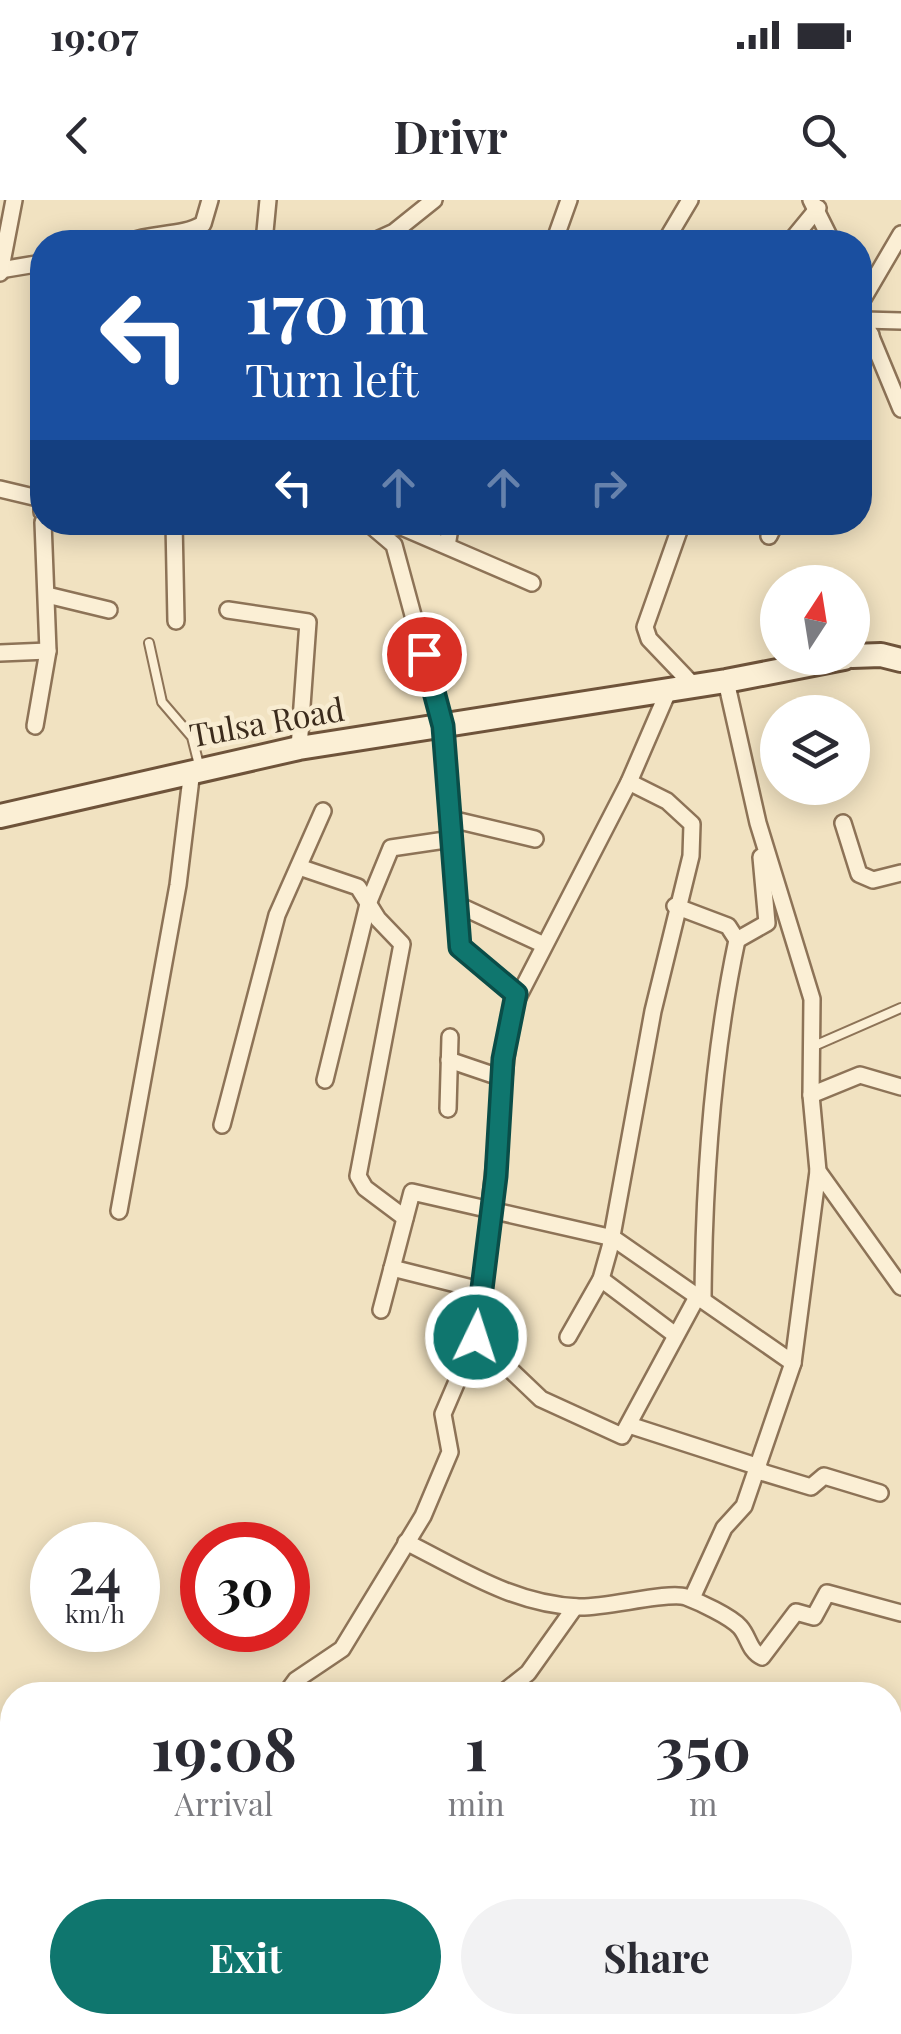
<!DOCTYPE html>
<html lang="en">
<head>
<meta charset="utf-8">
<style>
	body { margin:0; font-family:"Playfair Display",serif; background:#f2f2f3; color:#2b2b33; height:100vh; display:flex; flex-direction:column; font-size:38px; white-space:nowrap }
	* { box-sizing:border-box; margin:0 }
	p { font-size:32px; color:#7c7c81 }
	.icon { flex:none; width:55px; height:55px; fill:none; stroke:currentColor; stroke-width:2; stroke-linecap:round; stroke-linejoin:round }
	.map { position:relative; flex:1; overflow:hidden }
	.panel { position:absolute; left:0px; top:1482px; width:902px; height:352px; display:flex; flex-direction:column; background:#fff; border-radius:40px 40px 0 0; box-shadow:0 5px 25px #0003 }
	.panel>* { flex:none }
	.hud { position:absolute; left:30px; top:30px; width:842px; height:305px; border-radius:40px; box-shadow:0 5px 25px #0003; background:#1a4fa0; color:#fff; overflow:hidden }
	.needle { width:65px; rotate:12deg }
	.fabs { position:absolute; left:760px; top:365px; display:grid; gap:20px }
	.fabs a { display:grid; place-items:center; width:110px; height:110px; border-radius:50%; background:#fff; box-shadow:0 5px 25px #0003; font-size:50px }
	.speed { position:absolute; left:30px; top:1322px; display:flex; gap:20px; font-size:50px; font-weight:700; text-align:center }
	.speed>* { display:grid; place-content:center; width:130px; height:130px; border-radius:50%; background:#fff; box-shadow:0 5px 25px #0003; line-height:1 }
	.speed small { font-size:25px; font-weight:400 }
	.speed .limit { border:15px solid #d22; background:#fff; color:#111 }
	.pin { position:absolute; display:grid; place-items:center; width:85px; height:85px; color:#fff; margin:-42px; border:5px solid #fff; border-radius:50%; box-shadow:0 2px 10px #0007 }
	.me { position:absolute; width:110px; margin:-55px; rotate:4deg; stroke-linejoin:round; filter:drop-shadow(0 0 8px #0008) }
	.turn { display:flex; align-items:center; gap:35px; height:210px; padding:0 50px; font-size:45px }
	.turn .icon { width:130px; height:130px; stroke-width:2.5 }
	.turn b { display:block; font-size:70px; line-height:85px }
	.lanes { display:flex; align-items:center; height:95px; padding:0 50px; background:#0003; justify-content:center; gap:50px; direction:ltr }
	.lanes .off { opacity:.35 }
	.eta { display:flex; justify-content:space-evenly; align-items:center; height:170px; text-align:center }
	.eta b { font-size:60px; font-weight:700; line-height:70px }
	.button { display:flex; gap:20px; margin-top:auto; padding:20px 50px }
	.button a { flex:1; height:115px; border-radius:60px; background:#0f766e; color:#fff; font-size:40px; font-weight:700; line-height:115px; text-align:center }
	.button a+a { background:#f2f2f3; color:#2b2b33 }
	.status { display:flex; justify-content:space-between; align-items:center; height:70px; padding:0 50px; background:#fff; direction:ltr }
	.status svg { height:28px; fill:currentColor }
	header { display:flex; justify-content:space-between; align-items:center; height:130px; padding:0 50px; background:#fff; font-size:45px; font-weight:700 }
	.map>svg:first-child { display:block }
</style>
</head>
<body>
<div class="status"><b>19:07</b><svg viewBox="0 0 49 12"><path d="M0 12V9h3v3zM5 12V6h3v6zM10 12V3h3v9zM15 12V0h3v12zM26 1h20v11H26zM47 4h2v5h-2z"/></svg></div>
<header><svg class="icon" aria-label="back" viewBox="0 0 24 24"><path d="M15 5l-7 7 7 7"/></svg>Drivr<svg class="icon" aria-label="search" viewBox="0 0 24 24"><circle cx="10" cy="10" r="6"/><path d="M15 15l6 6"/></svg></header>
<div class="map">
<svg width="901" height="1834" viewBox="0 0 901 1834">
	<rect width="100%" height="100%" fill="#f1e2c1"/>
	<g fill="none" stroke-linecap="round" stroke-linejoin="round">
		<defs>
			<g id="service">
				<polyline points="149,443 162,502 192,537 199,565"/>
				<polyline points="814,846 901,808"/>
			</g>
			<g id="minor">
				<polyline points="811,0 832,42"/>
				<path d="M129,42C153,32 181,37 203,24L210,0"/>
				<polyline points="264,42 268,0"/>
				<polyline points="372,42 394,32 434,0"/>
				<polyline points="554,42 569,0"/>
				<polyline points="665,42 690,0"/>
				<polyline points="790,42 818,8"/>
				<polyline points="0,70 42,63"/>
				<polyline points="0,73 14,0"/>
				<polyline points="860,104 901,34"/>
				<polyline points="860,110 901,209"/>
				<polyline points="864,120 901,121"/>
				<polyline points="860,156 871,135"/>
				<polyline points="42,169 42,312"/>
				<polyline points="0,289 42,299"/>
				<polyline points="174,322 176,421"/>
				<polyline points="367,322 394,345 443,526 460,747 516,794"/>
				<polyline points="681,325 645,427 649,439 692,484"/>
				<polyline points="377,330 402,327 532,383"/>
				<polyline points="769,336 776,322"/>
				<polyline points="447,346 451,322"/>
				<polyline points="47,395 109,410"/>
				<polyline points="228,410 308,422 299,548"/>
				<polyline points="0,453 48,451"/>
				<polyline points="726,481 758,623 812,799 811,895 818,971 901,1087"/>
				<polyline points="35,526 48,451 43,322"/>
				<polyline points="451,619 535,639"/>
				<polyline points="843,623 859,674 873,680 901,673"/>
				<polyline points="299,667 358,687 378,719 402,744 358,976 365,988 405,1018"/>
				<polyline points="456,704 542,744"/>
				<path d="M675,706L728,726L737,740C712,858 704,978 703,1098"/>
				<polyline points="737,740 767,723 761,657"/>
				<polyline points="449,860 502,878"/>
				<polyline points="325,880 368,704 391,648 452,639"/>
				<polyline points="811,895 860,875 901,887"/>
				<polyline points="448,909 450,837"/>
				<polyline points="222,925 277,715 323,611"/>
				<polyline points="119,1011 178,685 192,570"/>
				<polyline points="392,1068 480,1090"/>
				<polyline points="601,1079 674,1134"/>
				<polyline points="381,1110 412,992 613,1038 793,1163"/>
				<polyline points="476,1137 541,1199 622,1236 697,1097"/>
				<polyline points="568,1137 601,1079 610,1047 653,811 691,656 692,624 667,601 629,582"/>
				<polyline points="629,1225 759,1267"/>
				<polyline points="758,1271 811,1287 824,1276 880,1293"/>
				<path d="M406,1342C462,1370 515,1405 579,1407C607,1408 668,1391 686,1397C699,1402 730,1416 740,1427C749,1437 749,1451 762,1457L796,1412L814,1417L827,1393L901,1413"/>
				<polyline points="692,1398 724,1328 744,1306 793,1163 818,971"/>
				<polyline points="285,1495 296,1480 342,1449 423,1316 450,1252 443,1214 476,1137 511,811 629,582 670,487"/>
				<polyline points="500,1495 528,1473 575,1407"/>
				<polyline points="0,1562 12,1566"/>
				<polyline points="0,1744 12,1748"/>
				<polyline points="0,1823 12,1794"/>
				<polyline points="145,1834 148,1822"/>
			</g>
			<g id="secondary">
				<polyline points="852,456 881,455 901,460"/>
				<polyline points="0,616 299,548 726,481 844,458"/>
			</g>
		</defs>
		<use href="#service" stroke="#8d7357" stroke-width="12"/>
		<use href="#minor" stroke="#8d7357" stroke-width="20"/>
		<use href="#secondary" stroke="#6e533a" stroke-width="28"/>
		<use href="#service" stroke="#fbefd5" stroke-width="8"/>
		<use href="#minor" stroke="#fbefd5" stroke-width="15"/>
		<use href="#secondary" stroke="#fbefd5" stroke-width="22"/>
	</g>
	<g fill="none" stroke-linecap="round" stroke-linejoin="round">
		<defs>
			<polyline id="route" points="424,454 443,526 460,747 516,794 503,859 496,976 476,1137"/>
		</defs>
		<use href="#route" stroke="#0a4d48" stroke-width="25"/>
		<use href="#route" stroke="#0f766e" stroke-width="18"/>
	</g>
	<g text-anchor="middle" stroke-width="9" stroke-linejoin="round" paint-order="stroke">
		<g font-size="32" fill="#3b2b1c" stroke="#f8ecd1">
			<text transform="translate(267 523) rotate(-10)" y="11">Tulsa Road</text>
		</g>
	</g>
</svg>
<div class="fabs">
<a><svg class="needle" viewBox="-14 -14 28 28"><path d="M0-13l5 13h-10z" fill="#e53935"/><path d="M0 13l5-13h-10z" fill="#7c7c81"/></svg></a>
<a><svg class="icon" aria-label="layers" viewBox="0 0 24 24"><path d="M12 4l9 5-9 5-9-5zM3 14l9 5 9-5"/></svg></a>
</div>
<div class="speed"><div>24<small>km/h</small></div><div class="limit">30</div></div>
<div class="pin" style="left:424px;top:454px;background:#d93025"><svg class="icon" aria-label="arrive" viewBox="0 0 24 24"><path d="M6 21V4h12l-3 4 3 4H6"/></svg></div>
<svg class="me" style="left:476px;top:1137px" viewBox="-20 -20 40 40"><circle r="17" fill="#0f766e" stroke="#fff" stroke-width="3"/><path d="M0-11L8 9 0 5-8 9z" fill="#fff"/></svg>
<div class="hud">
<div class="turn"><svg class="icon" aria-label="left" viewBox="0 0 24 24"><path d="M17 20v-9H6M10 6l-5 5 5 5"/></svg><div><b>170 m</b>Turn left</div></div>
<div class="lanes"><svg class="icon" aria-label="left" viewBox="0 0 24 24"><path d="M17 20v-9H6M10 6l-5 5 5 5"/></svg><svg class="icon off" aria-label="ahead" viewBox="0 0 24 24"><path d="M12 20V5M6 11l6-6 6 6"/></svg><svg class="icon off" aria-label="ahead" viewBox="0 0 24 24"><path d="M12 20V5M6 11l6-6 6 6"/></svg><svg class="icon off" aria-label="right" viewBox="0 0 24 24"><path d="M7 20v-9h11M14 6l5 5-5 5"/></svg></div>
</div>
<section class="panel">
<div class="eta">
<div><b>19:08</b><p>Arrival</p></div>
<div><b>1</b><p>min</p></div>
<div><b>350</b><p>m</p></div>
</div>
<div class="button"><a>Exit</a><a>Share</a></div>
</section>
</div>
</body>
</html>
